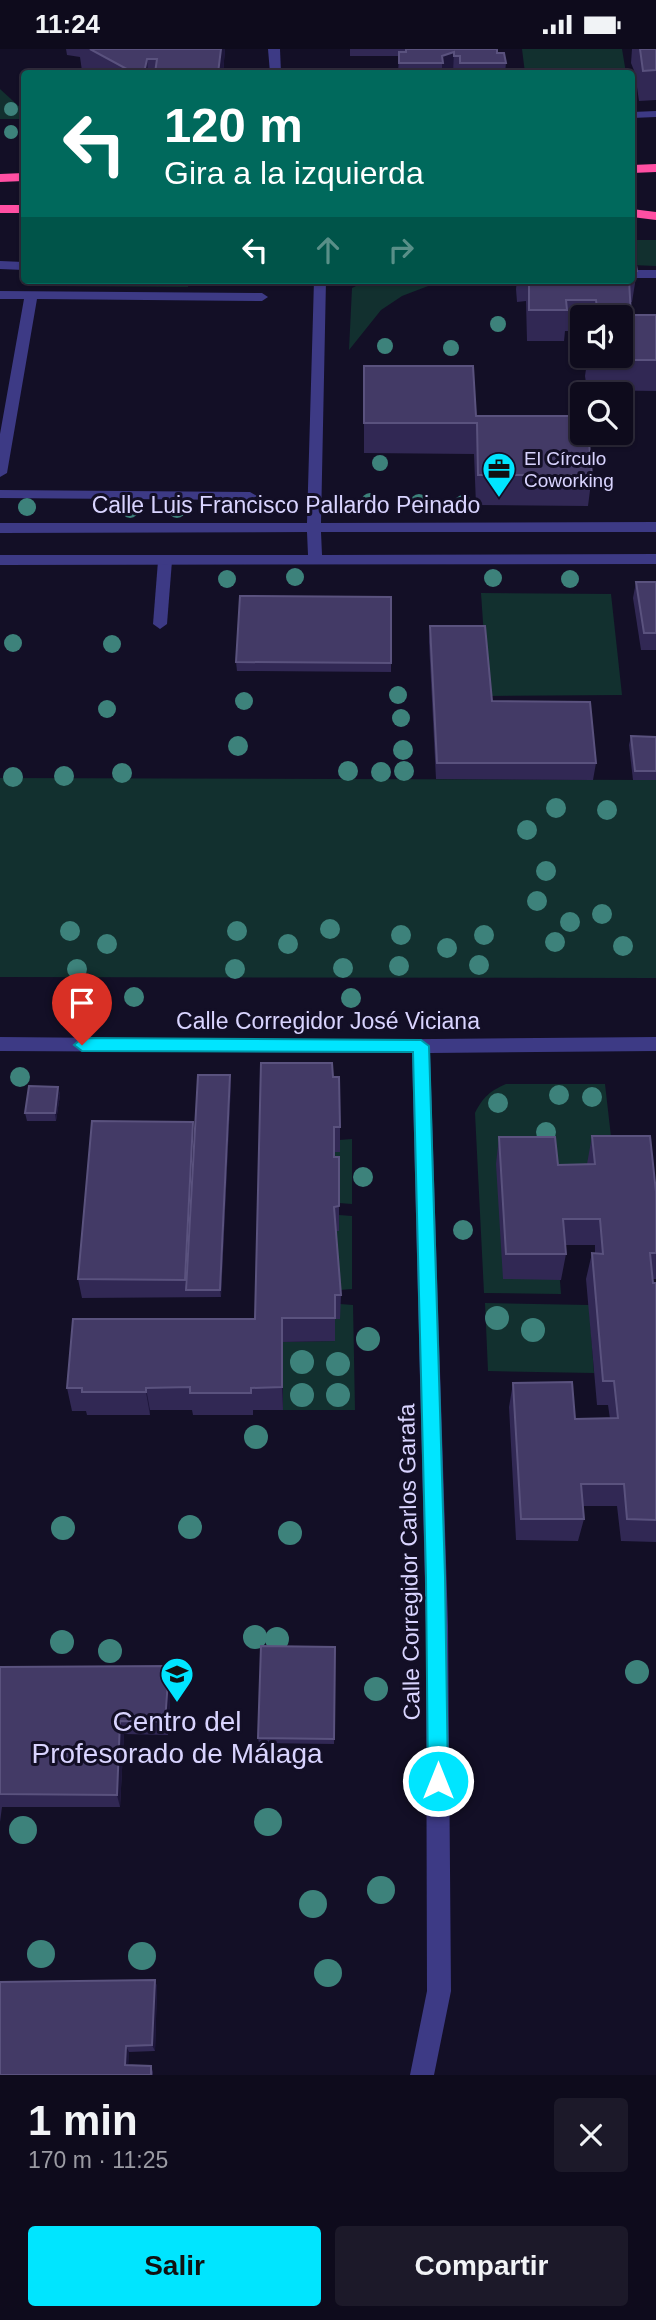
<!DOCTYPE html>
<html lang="es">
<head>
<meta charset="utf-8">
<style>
	body { margin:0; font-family:Arial,sans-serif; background:#1c1929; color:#f1f3f6; height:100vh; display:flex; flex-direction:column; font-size:26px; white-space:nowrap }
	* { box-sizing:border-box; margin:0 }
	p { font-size:23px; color:#9b9ba3 }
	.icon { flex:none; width:38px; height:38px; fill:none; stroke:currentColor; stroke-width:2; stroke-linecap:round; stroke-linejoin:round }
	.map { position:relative; height:2026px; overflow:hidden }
	.side { display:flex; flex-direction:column; background:#0e0b1c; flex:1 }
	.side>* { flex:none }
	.hud { position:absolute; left:21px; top:21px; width:614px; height:214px; border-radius:7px; box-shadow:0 2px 5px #0004,0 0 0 2px #2e2b3b; background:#00695c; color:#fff; overflow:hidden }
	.buttons { position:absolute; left:570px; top:256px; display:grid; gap:14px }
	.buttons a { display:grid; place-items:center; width:63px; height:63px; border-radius:7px; background:#0e0b1c; box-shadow:0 2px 5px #0004,0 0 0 2px #2e2b3b; font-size:35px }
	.pin { position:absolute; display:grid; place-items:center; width:60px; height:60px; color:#fff; margin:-72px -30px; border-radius:50% 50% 50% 0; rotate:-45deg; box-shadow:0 0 7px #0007 }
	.pin .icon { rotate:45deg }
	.me { position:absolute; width:77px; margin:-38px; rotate:0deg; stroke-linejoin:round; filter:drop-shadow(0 0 5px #0008) }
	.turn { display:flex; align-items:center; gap:24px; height:147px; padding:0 28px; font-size:32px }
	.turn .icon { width:91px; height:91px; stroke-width:2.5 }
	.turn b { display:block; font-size:49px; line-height:60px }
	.lanes { display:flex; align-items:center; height:66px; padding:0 28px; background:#0003; justify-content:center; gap:35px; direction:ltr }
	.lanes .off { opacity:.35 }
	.round { display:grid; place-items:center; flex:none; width:74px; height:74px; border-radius:7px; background:#1c1929 }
	.summary { display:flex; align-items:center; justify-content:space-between; height:119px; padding:0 28px }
	h1 { font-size:42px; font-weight:800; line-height:52px }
	.button { display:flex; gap:14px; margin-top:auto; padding:14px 28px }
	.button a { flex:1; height:80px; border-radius:7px; background:#00e5ff; color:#111; font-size:28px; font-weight:800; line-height:80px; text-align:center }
	.button a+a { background:#1c1929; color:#f1f3f6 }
	.status { display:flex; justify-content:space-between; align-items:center; height:49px; padding:0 35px; background:#0e0b1c; direction:ltr }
	.status svg { height:19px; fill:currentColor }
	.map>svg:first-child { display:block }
</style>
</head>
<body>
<div class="status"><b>11:24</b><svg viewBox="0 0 49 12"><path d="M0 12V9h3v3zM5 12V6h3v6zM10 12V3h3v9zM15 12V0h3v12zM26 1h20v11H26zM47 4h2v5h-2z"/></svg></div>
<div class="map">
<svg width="656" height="2026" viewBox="0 0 656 2026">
	<rect width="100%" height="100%" fill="#130f26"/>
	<g fill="#12302f">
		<polygon points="522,0 622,0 626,24 525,24"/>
		<polygon points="0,40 24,62 24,70 0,70"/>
		<polygon points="632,191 656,191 656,217 632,216"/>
		<polygon points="44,231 188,231 188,238 43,237"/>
		<polygon points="364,233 436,234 402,247 381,261 349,301 352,239"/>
		<polygon points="481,544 611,545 622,646 488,647"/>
		<polygon points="0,729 656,731 656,929 0,928"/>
		<path d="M506,1035H605L614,1114L590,1142H553L561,1245L484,1244L475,1064C483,1048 490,1042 506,1035Z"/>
		<polygon points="352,1090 352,1155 339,1154 334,1133 333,1103 340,1103 339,1091"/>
		<polygon points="339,1166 352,1167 352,1240 339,1241 334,1182"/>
		<polygon points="485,1254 589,1256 594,1324 488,1322"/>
		<polygon points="340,1255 353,1256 355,1361 283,1361 283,1293 335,1292 335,1270"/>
	</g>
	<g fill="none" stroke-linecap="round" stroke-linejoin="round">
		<g fill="#3d3a85" fill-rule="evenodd">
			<polygon points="0,242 262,244 268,248 262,252 37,250 7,424 0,428 0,385 24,250 0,250"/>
			<polygon points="0,441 250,443 257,447 250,451 0,449"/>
			<polygon points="165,507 172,512 167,575 160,580 153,575 158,512"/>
		</g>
		<g fill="#3d3a85" fill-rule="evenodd">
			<polygon points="268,0 280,0 281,24 270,24"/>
			<polygon points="656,62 656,68 632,69 632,63"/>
			<polygon points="0,212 24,213 24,221 0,220"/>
			<rect x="632" y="221" width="24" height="8"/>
			<polygon points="314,231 326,231 321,474 656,473 656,483 321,483 322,506 656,505 656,515 0,516 0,506 308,506 307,483 0,484 0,474 307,474"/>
			<polygon points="0,988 333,991 656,988 656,1002 430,1004 448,1576 451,1942 434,2026 410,2026 427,1942 426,1576 412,1004 0,1002"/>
		</g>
		<g fill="#ff4fa3" fill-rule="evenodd">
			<polygon points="656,115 656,123 632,124 632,116"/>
			<polygon points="24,124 24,132 0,133 0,125"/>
			<rect x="0" y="156" width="24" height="8"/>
			<polygon points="632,160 656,163 656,171 632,168"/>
		</g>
	</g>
	<g fill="#3d827b">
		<circle cx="11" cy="60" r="7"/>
		<circle cx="11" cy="83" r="7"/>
		<circle cx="498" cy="275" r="8"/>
		<circle cx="385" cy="297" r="8"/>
		<circle cx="451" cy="299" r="8"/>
		<circle cx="380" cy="414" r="8"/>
		<circle cx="370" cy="453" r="9"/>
		<circle cx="419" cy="454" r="9"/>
		<circle cx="463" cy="455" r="9"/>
		<circle cx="27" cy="458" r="9"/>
		<circle cx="234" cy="458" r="9"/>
		<circle cx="130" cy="460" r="9"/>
		<circle cx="177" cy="460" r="9"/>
		<circle cx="295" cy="528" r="9"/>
		<circle cx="493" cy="529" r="9"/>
		<circle cx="227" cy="530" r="9"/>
		<circle cx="570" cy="530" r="9"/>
		<circle cx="13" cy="594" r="9"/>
		<circle cx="112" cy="595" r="9"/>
		<circle cx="398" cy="646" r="9"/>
		<circle cx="244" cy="652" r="9"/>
		<circle cx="107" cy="660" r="9"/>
		<circle cx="401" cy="669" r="9"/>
		<circle cx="238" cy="697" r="10"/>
		<circle cx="403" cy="701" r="10"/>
		<circle cx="348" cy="722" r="10"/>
		<circle cx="404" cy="722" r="10"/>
		<circle cx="381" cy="723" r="10"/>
		<circle cx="122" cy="724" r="10"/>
		<circle cx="64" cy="727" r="10"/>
		<circle cx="13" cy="728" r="10"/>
		<circle cx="556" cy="759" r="10"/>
		<circle cx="607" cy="761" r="10"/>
		<circle cx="527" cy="781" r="10"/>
		<circle cx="546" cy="822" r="10"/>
		<circle cx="537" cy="852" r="10"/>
		<circle cx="602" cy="865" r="10"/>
		<circle cx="570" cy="873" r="10"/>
		<circle cx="330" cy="880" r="10"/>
		<circle cx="70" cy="882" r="10"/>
		<circle cx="237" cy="882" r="10"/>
		<circle cx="401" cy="886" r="10"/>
		<circle cx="484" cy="886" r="10"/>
		<circle cx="555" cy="893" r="10"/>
		<circle cx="107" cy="895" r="10"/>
		<circle cx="288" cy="895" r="10"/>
		<circle cx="623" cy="897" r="10"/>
		<circle cx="447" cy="899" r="10"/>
		<circle cx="479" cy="916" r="10"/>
		<circle cx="399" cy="917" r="10"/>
		<circle cx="343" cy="919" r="10"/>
		<circle cx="77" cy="920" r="10"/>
		<circle cx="235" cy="920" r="10"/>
		<circle cx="134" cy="948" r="10"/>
		<circle cx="351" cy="949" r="10"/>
		<circle cx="20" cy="1028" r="10"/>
		<circle cx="559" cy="1046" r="10"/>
		<circle cx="592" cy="1048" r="10"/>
		<circle cx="498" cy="1054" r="10"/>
		<circle cx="546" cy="1083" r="10"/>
		<circle cx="363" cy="1128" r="10"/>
		<circle cx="463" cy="1181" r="10"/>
		<circle cx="497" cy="1269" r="12"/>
		<circle cx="533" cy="1281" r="12"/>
		<circle cx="368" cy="1290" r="12"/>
		<circle cx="302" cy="1313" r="12"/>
		<circle cx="338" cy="1315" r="12"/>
		<circle cx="302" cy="1346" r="12"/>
		<circle cx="338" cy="1346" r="12"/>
		<circle cx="256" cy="1388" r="12"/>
		<circle cx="190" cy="1478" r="12"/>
		<circle cx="63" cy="1479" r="12"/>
		<circle cx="290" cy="1484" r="12"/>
		<circle cx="255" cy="1588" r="12"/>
		<circle cx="277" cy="1590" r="12"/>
		<circle cx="62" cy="1593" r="12"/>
		<circle cx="110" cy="1602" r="12"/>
		<circle cx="637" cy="1623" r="12"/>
		<circle cx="376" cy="1640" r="12"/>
		<circle cx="268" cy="1773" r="14"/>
		<circle cx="23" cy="1781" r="14"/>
		<circle cx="381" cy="1841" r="14"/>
		<circle cx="313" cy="1855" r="14"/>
		<circle cx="41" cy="1905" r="14"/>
		<circle cx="142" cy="1907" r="14"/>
		<circle cx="328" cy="1924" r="14"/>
	</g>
	<g fill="#312854">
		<polygon points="66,0 225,0 223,24 86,24 82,22 80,8 67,6"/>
		<polygon points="350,0 497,0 497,4 506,14 505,24 398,24 399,7 350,7"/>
		<polygon points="632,0 656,0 656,51 639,52 635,24 631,14"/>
		<polygon points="632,210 637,222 632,253 630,253 631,266 656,266 656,342 587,341 585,327 588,306 621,306 621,268 583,268 583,282 565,282 564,292 527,292 526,252 517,253 516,240 517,231 632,231"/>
		<polygon points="364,317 476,367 592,426 588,457 476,456 474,405 364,404"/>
		<polygon points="636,533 656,533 656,601 641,601 633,549"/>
		<polygon points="391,548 391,623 237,622 236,613"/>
		<polygon points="430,577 492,652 596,714 593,731 436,730 429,593"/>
		<polygon points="631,687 656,688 656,731 633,731 629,696"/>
		<polygon points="333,1028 340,1078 340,1103 334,1103 334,1108 339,1108 339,1182 336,1182 341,1246 340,1270 335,1270 335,1292 283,1293 283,1361 253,1361 253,1366 193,1366 192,1361 150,1361 150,1366 87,1366 86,1362 72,1362 67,1339 255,1270"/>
		<polygon points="231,1034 221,1248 82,1249 78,1230 195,1086"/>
		<polygon points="58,1038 60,1046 56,1072 27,1072 25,1064"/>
		<polygon points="592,1087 656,1143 656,1230 653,1230 653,1234 656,1234 656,1493 621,1492 617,1457 583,1457 584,1470 578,1492 516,1491 509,1358 513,1334 575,1370 610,1370 608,1356 597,1356 586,1230 592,1204 595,1204 595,1196 565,1196 566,1205 561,1231 503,1230 496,1115 499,1088 558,1116 587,1115"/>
		<polygon points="335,1598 334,1695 259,1694 258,1689"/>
		<polygon points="0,1618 171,1631 168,1686 124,1685 120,1758 2,1758 0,1773"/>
		<polygon points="155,1931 157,1938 155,2002 129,2003 128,2016 151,2017 153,2023 153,2026 0,2026"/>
	</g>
	<g fill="#1d163a">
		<polygon points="221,0 225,0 223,24 218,24"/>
		<polygon points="454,3 453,24 442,24 442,7"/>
		<polygon points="147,10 148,24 144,24"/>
		<polygon points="230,1026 231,1034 221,1248 220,1241"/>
		<polygon points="58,1038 60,1046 56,1072 55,1064"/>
		<polygon points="193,1073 195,1092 186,1241 185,1231"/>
		<polygon points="282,1269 283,1293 283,1361 282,1338"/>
		<polygon points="146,1339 150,1361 150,1366 146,1343"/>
		<polygon points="169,1617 171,1631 168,1686 165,1673"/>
		<polygon points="120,1672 124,1685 120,1758 117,1746"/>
		<polygon points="155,1931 157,1938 155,2002 152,1996"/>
		<polygon points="126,1997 129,2003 128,2023 125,2016"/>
	</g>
	<g fill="#433a66" stroke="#5a527e" stroke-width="2">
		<polygon points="90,0 221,0 218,24 193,24 194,21 178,21 178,24 155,24 157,10 147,10 144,24 134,24"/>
		<polygon points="406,0 497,0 497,4 504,4 506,14 460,14 460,7 454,7 454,3 442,7 443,14 399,14 399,3 406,3"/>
		<polygon points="640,0 656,0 656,21 643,22"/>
		<polygon points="632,210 635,210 637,222 632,222"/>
		<polygon points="529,231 629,231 631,266 656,266 656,311 591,311 590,306 621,306 621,268 598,268 596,251 566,251 567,261 529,261"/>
		<polygon points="364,317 473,317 476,367 583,367 583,383 588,383 592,426 478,426 477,374 364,374"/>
		<polygon points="636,533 656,533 656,584 644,584"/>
		<polygon points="240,547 391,548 391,614 236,613"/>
		<polygon points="430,577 485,577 492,652 590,653 596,714 437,714"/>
		<polygon points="631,687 656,688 656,722 635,722"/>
		<polygon points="261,1014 332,1014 333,1028 339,1028 340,1078 334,1078 334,1108 339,1108 339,1157 334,1158 341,1246 335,1246 335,1269 282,1269 282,1338 251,1339 251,1344 190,1344 190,1338 146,1339 146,1343 82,1343 82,1339 67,1339 73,1270 255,1270"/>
		<polygon points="198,1026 230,1026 220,1241 186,1241"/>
		<polygon points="29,1037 58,1038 55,1064 25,1064"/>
		<polygon points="92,1072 193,1073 185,1231 78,1230"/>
		<polygon points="592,1087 650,1087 656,1143 656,1204 650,1204 653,1234 656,1234 656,1471 627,1470 624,1435 581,1435 584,1470 521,1470 513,1334 572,1333 575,1370 618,1369 614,1332 603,1332 592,1204 603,1205 600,1170 563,1170 566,1205 506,1205 499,1088 555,1088 558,1116 595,1115"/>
		<polygon points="261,1597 335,1598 334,1690 258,1689"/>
		<polygon points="169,1617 165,1673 120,1672 117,1746 0,1745 0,1618"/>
		<polygon points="155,1931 152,1996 126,1997 125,2016 151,2017 151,2026 0,2026 0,1933"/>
	</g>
	<polygon fill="#00e5ff" stroke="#0095a6" stroke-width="2" points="82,989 421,991 429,997 445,1528 448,1732 445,1740 438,1743 431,1740 428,1732 426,1528 413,1003 82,1002 74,996"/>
	<defs>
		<symbol id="office-pin" viewBox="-11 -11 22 30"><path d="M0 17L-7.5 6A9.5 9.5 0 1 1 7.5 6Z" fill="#00e5ff" stroke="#130f26"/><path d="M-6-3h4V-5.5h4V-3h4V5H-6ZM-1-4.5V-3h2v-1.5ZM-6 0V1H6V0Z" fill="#111"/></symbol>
		<symbol id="university-pin" viewBox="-11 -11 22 30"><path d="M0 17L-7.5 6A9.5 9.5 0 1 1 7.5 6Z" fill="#00e5ff" stroke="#130f26"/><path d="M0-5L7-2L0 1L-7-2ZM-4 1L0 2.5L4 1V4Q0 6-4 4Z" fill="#111"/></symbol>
	</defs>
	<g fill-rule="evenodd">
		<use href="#office-pin" x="480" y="401" width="38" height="52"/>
		<use href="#university-pin" x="158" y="1606" width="38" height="52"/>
	</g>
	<g text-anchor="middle" stroke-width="6" stroke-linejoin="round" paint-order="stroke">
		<g font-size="19" fill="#d9d4ff" stroke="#130f26" text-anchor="start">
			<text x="524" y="416">El Círculo<tspan x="524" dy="22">Coworking</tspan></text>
		</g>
		<g font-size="23" fill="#d9d4ff" stroke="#130f26">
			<text x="286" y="464">Calle Luis Francisco Pallardo Peinado</text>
			<text x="328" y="980">Calle Corregidor José Viciana</text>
			<text transform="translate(409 1513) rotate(-91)" y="8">Calle Corregidor Carlos Garafa</text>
		</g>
		<g font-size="28" fill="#d9d4ff" stroke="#130f26">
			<text x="177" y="1682">Centro del<tspan x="177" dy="32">Profesorado de Málaga</tspan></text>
		</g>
	</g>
</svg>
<div class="buttons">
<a><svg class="icon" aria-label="sound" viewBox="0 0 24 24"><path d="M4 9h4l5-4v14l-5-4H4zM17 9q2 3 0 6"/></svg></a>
<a><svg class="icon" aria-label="search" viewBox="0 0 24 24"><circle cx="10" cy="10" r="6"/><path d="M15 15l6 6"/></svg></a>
</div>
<div class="pin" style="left:82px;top:996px;background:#d93025"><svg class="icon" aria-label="arrive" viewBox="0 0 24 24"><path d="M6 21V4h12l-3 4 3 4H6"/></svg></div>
<svg class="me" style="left:438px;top:1732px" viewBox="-20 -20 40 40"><circle r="17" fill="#00e5ff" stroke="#fff" stroke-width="3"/><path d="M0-11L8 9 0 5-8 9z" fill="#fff"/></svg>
<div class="hud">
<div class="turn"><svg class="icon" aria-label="left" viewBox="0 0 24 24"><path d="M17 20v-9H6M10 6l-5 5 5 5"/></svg><div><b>120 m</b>Gira a la izquierda</div></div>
<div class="lanes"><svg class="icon" aria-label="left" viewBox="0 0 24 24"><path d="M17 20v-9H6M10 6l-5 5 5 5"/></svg><svg class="icon off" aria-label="ahead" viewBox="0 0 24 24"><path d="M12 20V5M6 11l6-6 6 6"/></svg><svg class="icon off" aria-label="right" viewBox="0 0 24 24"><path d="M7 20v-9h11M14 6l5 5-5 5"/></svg></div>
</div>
</div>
<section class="side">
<div class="summary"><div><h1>1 min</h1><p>170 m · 11:25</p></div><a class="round"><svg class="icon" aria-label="close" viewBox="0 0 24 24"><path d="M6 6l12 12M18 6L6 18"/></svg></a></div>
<div class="button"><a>Salir</a><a>Compartir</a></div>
</section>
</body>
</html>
